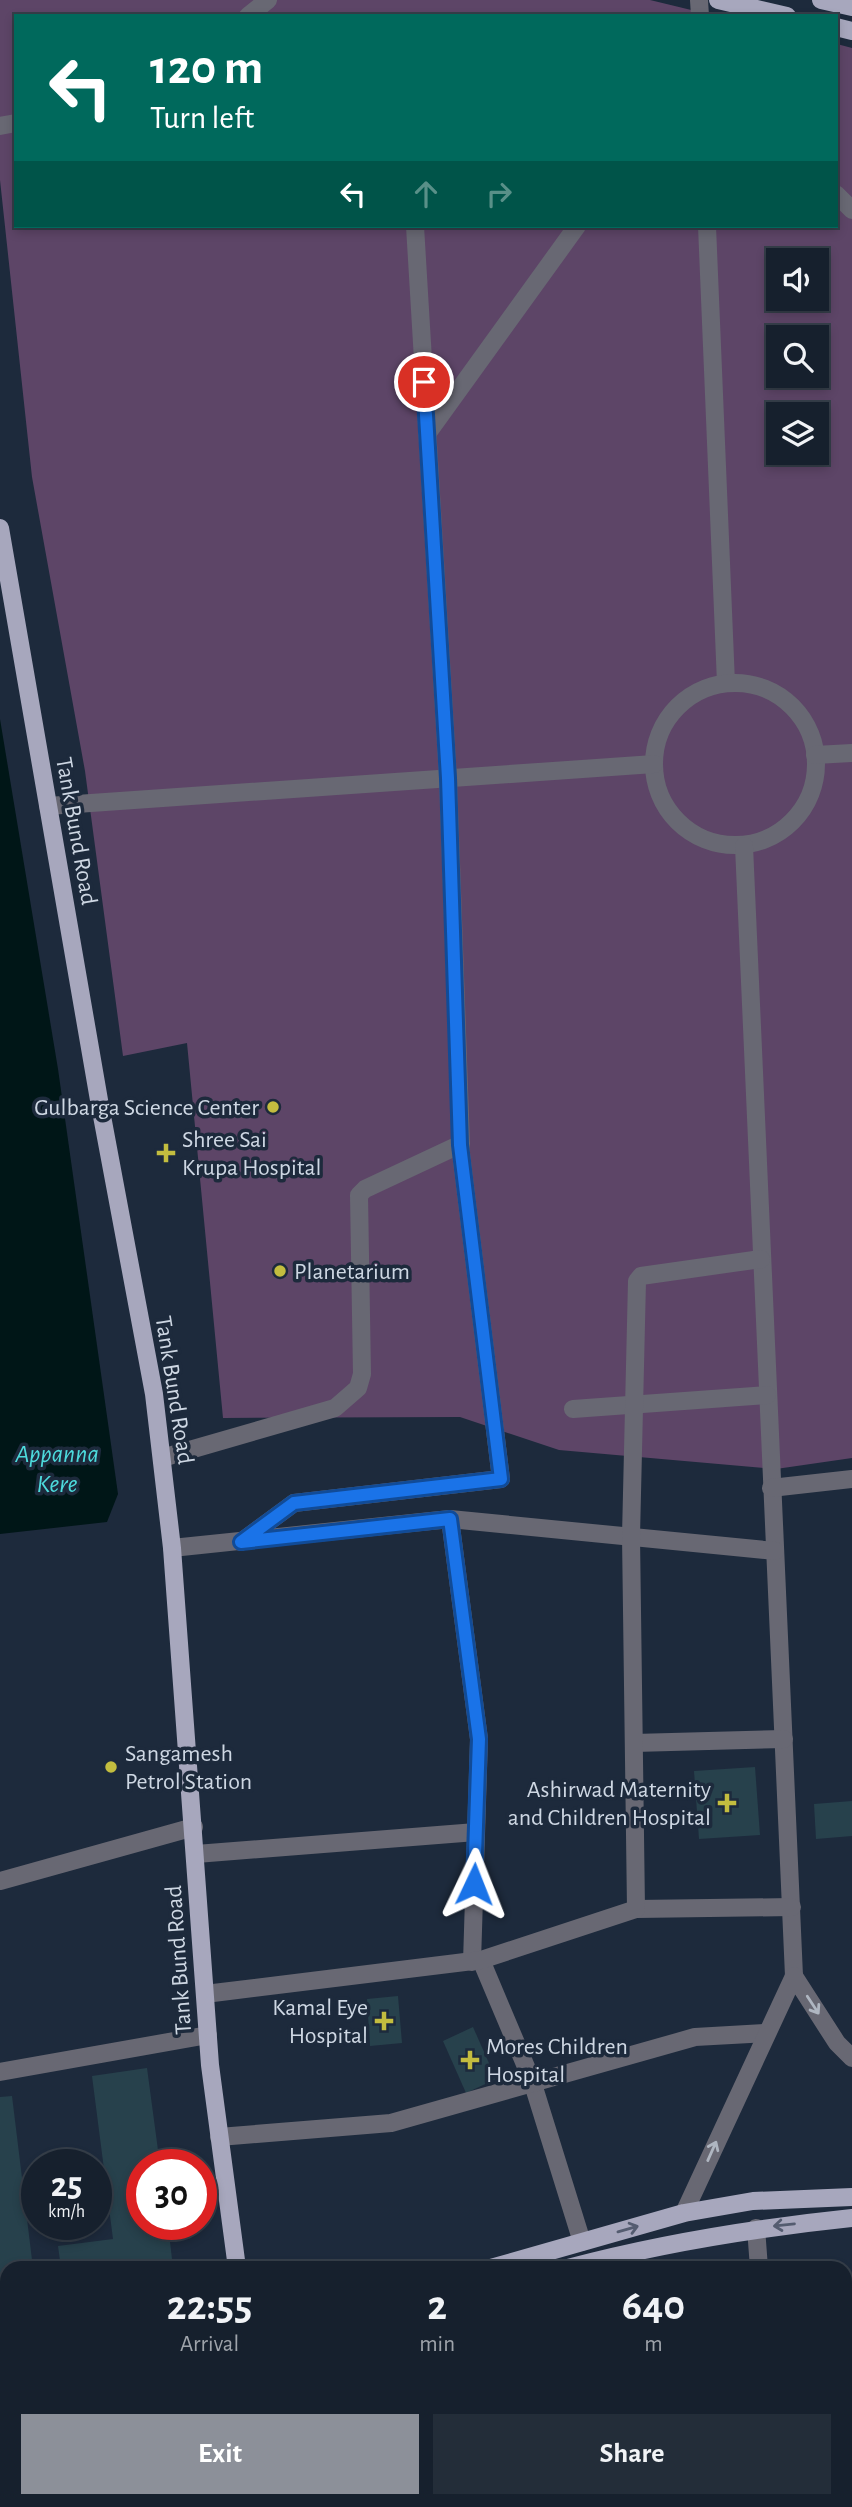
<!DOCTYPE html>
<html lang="en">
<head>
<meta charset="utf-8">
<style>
	body { margin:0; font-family:"Alegreya Sans",sans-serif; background:#232d39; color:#f1f3f6; height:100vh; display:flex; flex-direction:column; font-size:26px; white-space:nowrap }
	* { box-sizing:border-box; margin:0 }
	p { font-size:23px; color:#9ea3aa }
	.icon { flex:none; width:38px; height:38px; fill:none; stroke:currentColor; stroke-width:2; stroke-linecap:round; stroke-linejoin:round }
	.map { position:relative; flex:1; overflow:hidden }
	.drawer { position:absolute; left:0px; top:2261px; width:852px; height:247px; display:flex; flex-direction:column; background:#16202d; border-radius:21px 21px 0 0; box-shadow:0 4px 10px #0003,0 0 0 2px #353e49 }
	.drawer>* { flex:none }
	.guide { position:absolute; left:14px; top:14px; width:824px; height:214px; border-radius:0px; box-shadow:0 4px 10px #0003,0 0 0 2px #353e49; background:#00695c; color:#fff; overflow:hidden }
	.tools { position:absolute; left:766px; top:248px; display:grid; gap:14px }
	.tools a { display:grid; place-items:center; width:63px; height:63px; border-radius:0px; background:#16202d; box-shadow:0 4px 10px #0003,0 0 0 2px #353e49; font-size:35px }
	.speed { position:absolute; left:21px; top:2149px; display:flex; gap:14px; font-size:35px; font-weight:700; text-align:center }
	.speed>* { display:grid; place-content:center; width:91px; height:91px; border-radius:50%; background:#16202d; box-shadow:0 4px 10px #0003,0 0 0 2px #353e49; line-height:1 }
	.speed small { font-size:18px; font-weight:400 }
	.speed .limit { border:10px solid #d22; background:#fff; color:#111 }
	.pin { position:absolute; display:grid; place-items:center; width:60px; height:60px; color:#fff; margin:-30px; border:4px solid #fff; border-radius:50%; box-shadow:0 2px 7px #0007 }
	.me { position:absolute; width:77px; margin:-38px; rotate:2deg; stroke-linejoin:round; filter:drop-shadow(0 0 5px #0008) }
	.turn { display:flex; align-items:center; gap:24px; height:147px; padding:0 21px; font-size:32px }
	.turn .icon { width:91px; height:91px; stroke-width:2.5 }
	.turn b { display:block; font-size:49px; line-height:60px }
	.lanes { display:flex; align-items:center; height:66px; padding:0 21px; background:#0003; justify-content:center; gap:35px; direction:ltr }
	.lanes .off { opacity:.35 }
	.eta { display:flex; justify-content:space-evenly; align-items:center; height:119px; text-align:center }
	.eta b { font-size:42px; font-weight:600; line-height:49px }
	.cta { display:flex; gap:14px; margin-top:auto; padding:14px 21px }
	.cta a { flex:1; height:80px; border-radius:0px; background:#8c9099; color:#fff; font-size:28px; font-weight:600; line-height:80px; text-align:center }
	.cta a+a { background:#232d39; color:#f1f3f6 }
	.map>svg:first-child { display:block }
</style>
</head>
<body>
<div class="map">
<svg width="852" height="2507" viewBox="0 0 852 2507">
	<rect width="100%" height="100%" fill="#1d2a3c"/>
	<path fill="#5d4567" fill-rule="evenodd" d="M0,0H650L716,16H16V226H836L837,44L852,48V1458L776,1469L559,1450L460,1417L223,1418L187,1043L123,1056L85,771L32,477L0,180ZM779,261H817V299H779ZM779,338H817V376H779ZM779,415H817V453H779Z"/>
	<polygon fill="#001617" points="0,719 58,1069 118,1494 107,1522 0,1534"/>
	<g fill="#27414c">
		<polygon points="755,1767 760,1835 699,1839 694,1771"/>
		<polygon points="852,1801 852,1836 816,1839 814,1804"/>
		<polygon points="398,1996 402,2043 370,2046 367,1999"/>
		<polygon points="473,2027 496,2079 466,2093 443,2041"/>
		<polygon points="147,2068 160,2165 142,2165 142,2224 168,2224 173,2268 61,2268 58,2246 113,2239 92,2076"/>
		<polygon points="12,2096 33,2268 7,2268 7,2303 0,2303 0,2097"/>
	</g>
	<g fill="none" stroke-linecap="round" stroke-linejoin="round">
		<g stroke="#686873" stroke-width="18">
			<polyline points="699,0 700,16"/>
			<polyline points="248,16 268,0"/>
			<polyline points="0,126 16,123"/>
			<polyline points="836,194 852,210"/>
			<polyline points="707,226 726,683"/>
			<polyline points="427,434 577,226"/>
			<circle cx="735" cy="764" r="81"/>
			<polyline points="815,755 852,753"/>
			<polyline points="48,806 654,764"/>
			<polyline points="744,846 794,1976"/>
			<polyline points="573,1409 767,1395"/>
			<polyline points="162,1458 335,1408 358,1388 362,1374 359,1195 365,1189 461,1144 448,778 415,226"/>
			<polyline points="771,1488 852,1479"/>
			<polyline points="450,1519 479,1739 472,1962"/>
			<polyline points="241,1542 294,1503 501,1479 460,1145"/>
			<polyline points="172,1548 450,1519 775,1551"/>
			<polyline points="634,1743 784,1739"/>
			<polyline points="196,1854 476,1832"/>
			<polyline points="0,1881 194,1827"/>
			<polyline points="636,1909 792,1907"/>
			<polyline points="481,1960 532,2081 582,2242"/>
			<polyline points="205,1994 481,1960 636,1909 631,1536 637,1281 641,1276 761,1259"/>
			<polyline points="0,2072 208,2035"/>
			<polyline points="219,2137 391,2123 695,2037 766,2033"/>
			<polyline points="684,2213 794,1976 837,2043 852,2058"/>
			<polyline points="756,2228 759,2268"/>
			<polyline points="584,2501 585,2507"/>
			<polyline points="780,2501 781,2507"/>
		</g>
		<g stroke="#a7a7bd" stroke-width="18">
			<polyline points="718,0 787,16"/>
			<polyline points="821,0 852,7"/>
			<polyline points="836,27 852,31"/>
			<polyline points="0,528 99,1100 154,1394 172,1548 210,2065 237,2268"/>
			<polyline points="491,2268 684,2213 753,2201 852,2197"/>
			<path d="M568,2268C662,2243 756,2228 852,2218"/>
			<polyline points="0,2477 7,2475"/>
			<polyline points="0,2497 7,2494"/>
			<polyline points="336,2501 339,2507"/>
		</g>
	</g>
	<defs><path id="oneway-shaft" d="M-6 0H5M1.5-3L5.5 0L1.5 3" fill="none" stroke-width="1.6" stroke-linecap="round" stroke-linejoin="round" transform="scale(1.75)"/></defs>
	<g stroke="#afb6c1">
		<use href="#oneway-shaft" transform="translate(813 2005) rotate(57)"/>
		<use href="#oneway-shaft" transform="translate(712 2151) rotate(-66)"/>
	</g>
	<g stroke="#545c70">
		<use href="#oneway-shaft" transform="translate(784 2225) rotate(174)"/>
		<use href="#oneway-shaft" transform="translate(628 2229) rotate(-16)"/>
	</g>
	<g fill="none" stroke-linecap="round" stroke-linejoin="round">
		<defs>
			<polyline id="route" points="424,382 448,778 460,1145 501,1479 294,1503 241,1542 450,1519 479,1739 474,1884"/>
		</defs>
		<use href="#route" stroke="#114b97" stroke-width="18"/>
		<use href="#route" stroke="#1a73e8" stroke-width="12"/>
	</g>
	<g fill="#c3bd3f" stroke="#1d2a3c" stroke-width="2.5">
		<circle cx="273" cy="1107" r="7"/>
		<path d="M162.5 1142.5h7v7h7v7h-7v7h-7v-7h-7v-7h7z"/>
		<circle cx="280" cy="1271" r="7"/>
		<circle cx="111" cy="1767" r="7"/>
		<path d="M723.5 1792.5h7v7h7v7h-7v7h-7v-7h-7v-7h7z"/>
		<path d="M380.5 2010.5h7v7h7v7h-7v7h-7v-7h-7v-7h7z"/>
		<path d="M466.5 2049.5h7v7h7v7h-7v7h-7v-7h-7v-7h7z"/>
	</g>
	<g text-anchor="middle" stroke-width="7" stroke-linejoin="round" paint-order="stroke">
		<g font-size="24" fill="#ced7e3" stroke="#1d2a3c">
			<text transform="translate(77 831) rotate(80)" y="8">Tank Bund Road</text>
			<text transform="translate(175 1390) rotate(81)" y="8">Tank Bund Road</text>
			<text transform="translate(178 1960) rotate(-94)" y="8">Tank Bund Road</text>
		</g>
		<g font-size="24" fill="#ced7e3" stroke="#1d2a3c" text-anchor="start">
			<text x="259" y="1115" text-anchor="end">Gulbarga Science Center</text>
			<text x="182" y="1147">Shree Sai<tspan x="182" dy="28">Krupa Hospital</tspan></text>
			<text x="294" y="1279">Planetarium</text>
			<text x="125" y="1761">Sangamesh<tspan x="125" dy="28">Petrol Station</tspan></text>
			<text x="711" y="1797" text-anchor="end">Ashirwad Maternity<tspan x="711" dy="28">and Children Hospital</tspan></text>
			<text x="368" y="2015" text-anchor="end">Kamal Eye<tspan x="368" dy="28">Hospital</tspan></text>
			<text x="486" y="2054">Mores Children<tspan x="486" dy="28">Hospital</tspan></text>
		</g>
		<g font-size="26" font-style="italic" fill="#4ddadc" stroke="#1d2a3c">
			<text x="57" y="1462">Appanna<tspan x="57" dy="30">Kere</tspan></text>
		</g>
	</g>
</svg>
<div class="tools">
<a><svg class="icon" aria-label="sound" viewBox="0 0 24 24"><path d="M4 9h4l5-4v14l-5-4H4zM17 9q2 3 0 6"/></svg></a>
<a><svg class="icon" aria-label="search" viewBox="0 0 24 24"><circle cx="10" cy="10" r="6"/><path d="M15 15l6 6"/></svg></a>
<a><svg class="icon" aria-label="layers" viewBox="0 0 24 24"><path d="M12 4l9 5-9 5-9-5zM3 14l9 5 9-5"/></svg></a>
</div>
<div class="speed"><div>25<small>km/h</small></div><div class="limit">30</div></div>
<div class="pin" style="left:424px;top:382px;background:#d93025"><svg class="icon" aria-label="arrive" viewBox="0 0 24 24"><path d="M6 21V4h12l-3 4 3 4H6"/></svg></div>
<svg class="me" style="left:474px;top:1884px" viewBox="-20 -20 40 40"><path d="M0-17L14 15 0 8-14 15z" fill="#1a73e8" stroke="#fff" stroke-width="4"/></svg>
<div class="guide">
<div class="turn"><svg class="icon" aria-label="left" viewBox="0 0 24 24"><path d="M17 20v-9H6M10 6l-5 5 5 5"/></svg><div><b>120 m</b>Turn left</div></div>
<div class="lanes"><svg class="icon" aria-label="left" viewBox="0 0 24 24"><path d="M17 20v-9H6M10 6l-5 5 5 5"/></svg><svg class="icon off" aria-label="ahead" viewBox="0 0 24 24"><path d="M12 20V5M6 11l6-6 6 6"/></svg><svg class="icon off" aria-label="right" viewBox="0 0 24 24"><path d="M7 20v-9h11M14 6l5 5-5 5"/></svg></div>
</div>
<section class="drawer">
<div class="eta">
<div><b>22:55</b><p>Arrival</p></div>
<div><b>2</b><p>min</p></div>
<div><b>640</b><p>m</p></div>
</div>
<div class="cta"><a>Exit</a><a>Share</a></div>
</section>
</div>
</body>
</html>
